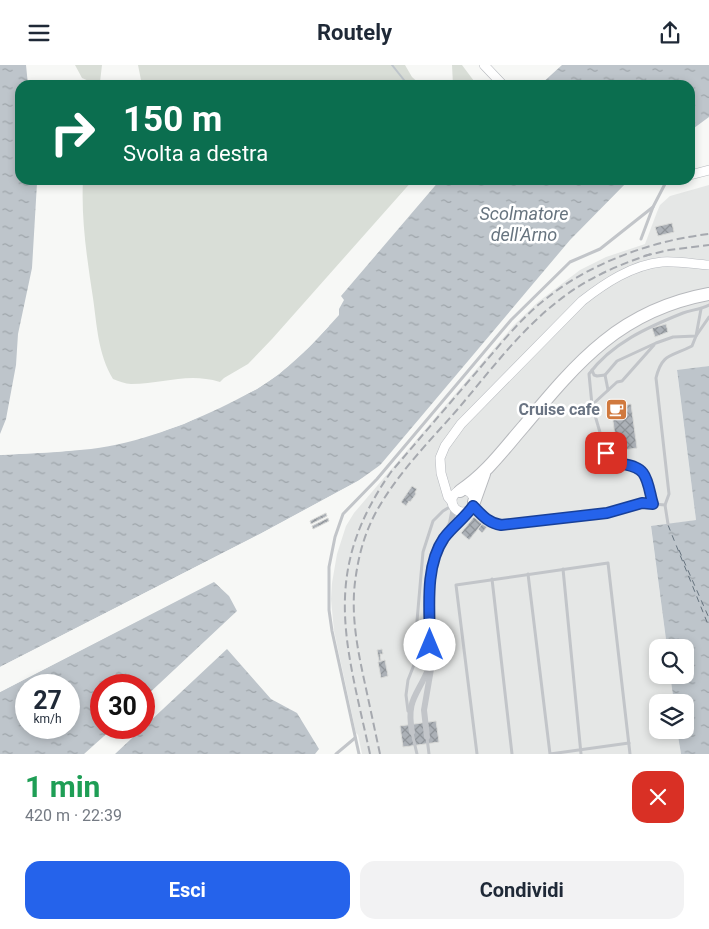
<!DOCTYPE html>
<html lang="it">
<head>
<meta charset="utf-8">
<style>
	body { margin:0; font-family:Roboto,sans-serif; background:#f2f2f3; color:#1f2937; height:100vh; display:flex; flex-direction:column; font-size:19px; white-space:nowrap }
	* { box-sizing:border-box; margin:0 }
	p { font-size:16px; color:#747a83 }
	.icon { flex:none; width:28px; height:28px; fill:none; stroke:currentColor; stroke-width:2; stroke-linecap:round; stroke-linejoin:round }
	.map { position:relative; height:689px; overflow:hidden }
	.panel { display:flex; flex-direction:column; background:#fff; flex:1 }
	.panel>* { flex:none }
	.banner { position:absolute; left:15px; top:15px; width:680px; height:105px; border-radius:15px; box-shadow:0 2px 8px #0003; background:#0b6e4f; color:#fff; overflow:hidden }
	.tools { position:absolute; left:649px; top:574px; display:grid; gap:10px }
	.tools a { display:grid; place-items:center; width:45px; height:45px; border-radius:10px; background:#fff; box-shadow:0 2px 8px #0003; font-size:25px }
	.speed { position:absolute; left:15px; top:609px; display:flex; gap:10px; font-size:25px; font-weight:700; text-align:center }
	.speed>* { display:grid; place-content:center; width:65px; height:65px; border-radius:50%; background:#fff; box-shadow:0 2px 8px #0003; line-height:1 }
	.speed small { font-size:12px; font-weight:400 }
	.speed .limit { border:8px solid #d22; background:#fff; color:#111 }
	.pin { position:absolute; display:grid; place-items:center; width:42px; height:42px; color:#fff; margin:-21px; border-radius:10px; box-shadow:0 2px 8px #0006 }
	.me { position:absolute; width:55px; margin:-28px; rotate:0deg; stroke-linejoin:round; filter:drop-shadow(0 0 4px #0008) }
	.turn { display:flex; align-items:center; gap:18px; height:105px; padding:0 25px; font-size:22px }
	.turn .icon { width:65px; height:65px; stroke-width:2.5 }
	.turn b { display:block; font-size:35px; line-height:42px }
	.round { display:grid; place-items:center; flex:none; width:52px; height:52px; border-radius:15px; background:#f2f2f3 }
	.headline { display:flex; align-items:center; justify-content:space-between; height:85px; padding:0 25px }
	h1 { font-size:30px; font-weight:700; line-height:38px; color:#1e9e55 }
	.cta { display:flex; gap:10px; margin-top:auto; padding:10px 25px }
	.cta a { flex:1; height:58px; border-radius:15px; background:#2563eb; color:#fff; font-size:20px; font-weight:700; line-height:58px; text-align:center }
	.cta a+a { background:#f2f2f3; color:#1f2937 }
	header { display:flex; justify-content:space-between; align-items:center; height:65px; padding:0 25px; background:#fff; font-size:22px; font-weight:700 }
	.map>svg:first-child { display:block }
</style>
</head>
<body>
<header><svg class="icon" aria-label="menu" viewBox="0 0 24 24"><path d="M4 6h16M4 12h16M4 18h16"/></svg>Routely<svg class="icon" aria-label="share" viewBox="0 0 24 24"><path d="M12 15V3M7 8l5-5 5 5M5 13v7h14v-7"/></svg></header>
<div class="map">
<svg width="709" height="689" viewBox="0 0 709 689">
	<defs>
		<pattern id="water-ripples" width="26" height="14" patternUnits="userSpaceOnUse" patternTransform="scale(1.25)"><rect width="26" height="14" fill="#bec5cb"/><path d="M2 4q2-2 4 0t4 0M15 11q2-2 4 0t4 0" fill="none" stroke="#9ea5aa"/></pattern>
		<pattern id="building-cross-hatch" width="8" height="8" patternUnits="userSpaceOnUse" patternTransform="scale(1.25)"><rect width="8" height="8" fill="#acb1b7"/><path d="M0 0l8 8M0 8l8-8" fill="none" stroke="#90959a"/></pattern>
	</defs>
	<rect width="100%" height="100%" fill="#f7f8f6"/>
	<polygon fill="#e5e7e6" points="709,120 709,301 677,306 696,455 651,462 667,582 658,582 658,610 670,610 674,637 658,638 658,665 677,665 681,689 362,689 358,670 356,668 334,566 331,534 332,518 337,489 346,461 354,448 514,260 538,237 580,205 606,192 645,179 657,147 660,140 670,131"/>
	<g fill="#d9ded7">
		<polygon points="75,0 102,0 100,17 92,20 91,17 82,13"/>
		<polygon points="138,0 405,0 412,12 421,20 142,20"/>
		<polygon points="452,0 462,0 477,20 453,20"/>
		<path d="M83,115H413L272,274L248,299L224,313L220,317C187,307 164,319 131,319C125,319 119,316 113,314C98,289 97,261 93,233C87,194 81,154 83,115Z"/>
	</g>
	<g fill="url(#water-ripples)" fill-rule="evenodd">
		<polygon points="0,0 26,0 28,20 20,20 20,115 36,115 37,118 32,203 18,269 16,300 6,354 0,369"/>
		<polygon points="562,0 709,0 709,52 690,66 690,20 540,20"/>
		<path d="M440,115H629L570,175L376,405L358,416L260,469L0,602V390C30,388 61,387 91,384C138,378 185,360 228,339C246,330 264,321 280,308C302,291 321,270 339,250V244L344,235L341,231Z"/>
		<polygon points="709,301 709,689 681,689 677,665 685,665 685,638 674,637 670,610 685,610 685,582 667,582 651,461 696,455 677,305"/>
		<path d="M214,517L229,531L237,546L144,633V620H101V662L113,663L84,689H0V627ZM26,620H69V662H26Z"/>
		<polygon points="227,584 271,634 297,648 319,684 315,689 115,689"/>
	</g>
	<g fill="#f7f8f6">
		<polygon points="327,260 329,261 308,283 279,309 257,324 184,359 157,368 92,383 57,387 0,390 0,387 56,385 103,379 156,366 183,357 256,322 278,307 307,281"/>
		<polygon points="383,398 385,400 377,407 360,419 261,471 0,604 0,602 260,469 358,416"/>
		<polygon points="213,514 216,515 0,627 0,624"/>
	</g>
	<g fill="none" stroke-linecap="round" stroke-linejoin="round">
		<polyline stroke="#bec5cb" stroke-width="2" points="392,0 408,20"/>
		<g stroke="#67747f" stroke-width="1" stroke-dasharray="6 5" stroke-linecap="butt">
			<polyline points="668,460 709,562"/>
			<polyline points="679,485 709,553"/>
		</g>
	</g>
	<g fill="url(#building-cross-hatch)" stroke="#d9dad8">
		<polygon points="672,158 674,167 658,171 655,162"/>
		<polygon points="666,259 668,267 655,272 652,263"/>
		<polygon points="631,339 637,383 617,386 611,341"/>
		<polygon points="412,421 417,424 415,427 416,429 410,437 409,436 406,441 401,437"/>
		<polygon points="326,448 327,451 311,459 310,456"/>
		<polygon points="474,452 482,459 469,475 461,468"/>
		<polygon points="328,453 329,456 313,464 312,461"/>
		<polygon points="482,459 487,462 482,468 478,464"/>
		<polygon points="382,584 383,589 380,589 381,596 379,596 377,585"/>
		<polygon points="385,595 388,611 381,613 378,597"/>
		<polygon points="436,656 439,677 403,682 400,661"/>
	</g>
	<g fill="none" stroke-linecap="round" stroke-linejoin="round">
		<defs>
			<g id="secondary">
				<polyline points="484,0 503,20"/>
				<polyline points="690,110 709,105"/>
				<circle cx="463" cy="436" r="11"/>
				<path d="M452,437L448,432L441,408L440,393L445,381L461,359L582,236C605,218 632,200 662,197C677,196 694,199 709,200"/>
			</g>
			<g id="highway">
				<path d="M460,426C487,408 503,385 524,361C578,296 621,245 709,229"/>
				<polyline points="474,437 484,409"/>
			</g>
		</defs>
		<use href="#secondary" stroke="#b7babf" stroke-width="10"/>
		<use href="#highway" stroke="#b7b9bd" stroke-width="14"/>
		<g stroke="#c2c5c9" stroke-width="3">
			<polyline points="641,174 653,142 667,115"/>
			<polyline points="592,305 594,310 597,311 605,310"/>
			<polyline points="608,325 605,310 617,296 656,278 673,272 696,271 701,244"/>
			<polyline points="593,339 617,317 622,316 654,280"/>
			<path d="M653,439C650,430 649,416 643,408C634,396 613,403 606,388L592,340L589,309C612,278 648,262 683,248C692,245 701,244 709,240"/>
			<path d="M665,440L669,429L656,313C662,288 671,292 692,281L696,271L709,252"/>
			<path d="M473,441C482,451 488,458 501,460L607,448L642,438L665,440L668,459"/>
			<polyline points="563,504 581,689"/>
			<polyline points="528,509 550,689 629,678"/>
			<polyline points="492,514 512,689"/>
			<polyline points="408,646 406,630 408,615 417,592 417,556 423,487 433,456 443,446 453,440"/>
			<polyline points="412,668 417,689"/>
			<polyline points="427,673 429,689"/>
			<polyline points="336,689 355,673"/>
			<polyline points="359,689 332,566 329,545 329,502 335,472 343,449 377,414 511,255 570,197 600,184 653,142"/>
			<polyline points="477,689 456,520 608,498 630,689"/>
		</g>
		<g stroke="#c2c5c9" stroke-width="6">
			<polyline points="449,468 471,444"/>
			<path d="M412,667C406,633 418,631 429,602"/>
			<polyline points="427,672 424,645 431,604 431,503 437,486 451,458 454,443"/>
		</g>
		<use href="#secondary" stroke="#fff" stroke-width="9"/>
		<use href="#highway" stroke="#fff" stroke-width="12"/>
		<g stroke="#a6a9af" stroke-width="2" stroke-dasharray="8 4" stroke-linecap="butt">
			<polyline points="644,191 669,185 709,180"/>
			<path d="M370,689C346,578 320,508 391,407L503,276C517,260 531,245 547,233C590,198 654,175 709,169"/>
			<path d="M380,689C375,666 370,642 365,619C357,582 350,547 356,510C359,489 365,468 375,449C396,410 428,378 457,345C491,305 523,261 566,230C592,211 621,199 651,189"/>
		</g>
	</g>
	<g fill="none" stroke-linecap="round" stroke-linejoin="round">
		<defs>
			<path id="route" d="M430,580C430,546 424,502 444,473C453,461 465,453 473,441C482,450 488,458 501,460L607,448L642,438L653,439C650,430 649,416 643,408C634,396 613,403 606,388"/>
		</defs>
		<use href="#route" stroke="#184099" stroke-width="12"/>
		<use href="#route" stroke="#2563eb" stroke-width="9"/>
	</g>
	<defs>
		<symbol id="cafe-square" viewBox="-11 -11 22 22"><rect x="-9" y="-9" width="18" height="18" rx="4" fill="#d0793e" stroke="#fff"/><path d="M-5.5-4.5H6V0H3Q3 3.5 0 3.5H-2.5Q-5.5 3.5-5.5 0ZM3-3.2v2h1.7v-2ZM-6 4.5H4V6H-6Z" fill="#fff"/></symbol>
	</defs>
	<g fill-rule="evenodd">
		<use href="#cafe-square" x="604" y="332" width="25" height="25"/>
	</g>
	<g text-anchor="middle" stroke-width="5" stroke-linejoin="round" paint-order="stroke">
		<g font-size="16" font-weight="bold" fill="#6a7483" stroke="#fff" text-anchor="end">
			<text x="600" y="350">Cruise cafe</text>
		</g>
		<g font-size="18" font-style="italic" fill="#67747f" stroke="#fff">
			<text x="524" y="155">Scolmatore<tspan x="524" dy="21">dell'Arno</tspan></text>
		</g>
	</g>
</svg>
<div class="tools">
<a><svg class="icon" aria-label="search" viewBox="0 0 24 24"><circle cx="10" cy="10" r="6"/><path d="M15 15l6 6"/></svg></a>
<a><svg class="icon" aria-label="layers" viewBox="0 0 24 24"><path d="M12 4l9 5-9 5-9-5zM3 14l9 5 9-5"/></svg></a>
</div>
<div class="speed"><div>27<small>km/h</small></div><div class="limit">30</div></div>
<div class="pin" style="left:606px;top:388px;background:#d93025"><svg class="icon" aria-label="arrive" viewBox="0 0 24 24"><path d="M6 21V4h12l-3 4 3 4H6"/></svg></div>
<svg class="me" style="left:430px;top:580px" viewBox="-20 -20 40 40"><circle r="19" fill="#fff"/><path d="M0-13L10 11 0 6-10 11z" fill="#2563eb"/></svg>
<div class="banner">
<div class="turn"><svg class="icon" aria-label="right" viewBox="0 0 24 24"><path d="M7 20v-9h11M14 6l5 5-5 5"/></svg><div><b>150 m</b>Svolta a destra</div></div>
</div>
</div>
<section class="panel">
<div class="headline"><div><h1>1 min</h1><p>420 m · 22:39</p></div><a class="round" style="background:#d93025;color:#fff"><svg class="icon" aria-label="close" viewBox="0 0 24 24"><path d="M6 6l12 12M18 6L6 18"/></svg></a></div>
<div class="cta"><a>Esci</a><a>Condividi</a></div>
</section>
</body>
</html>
